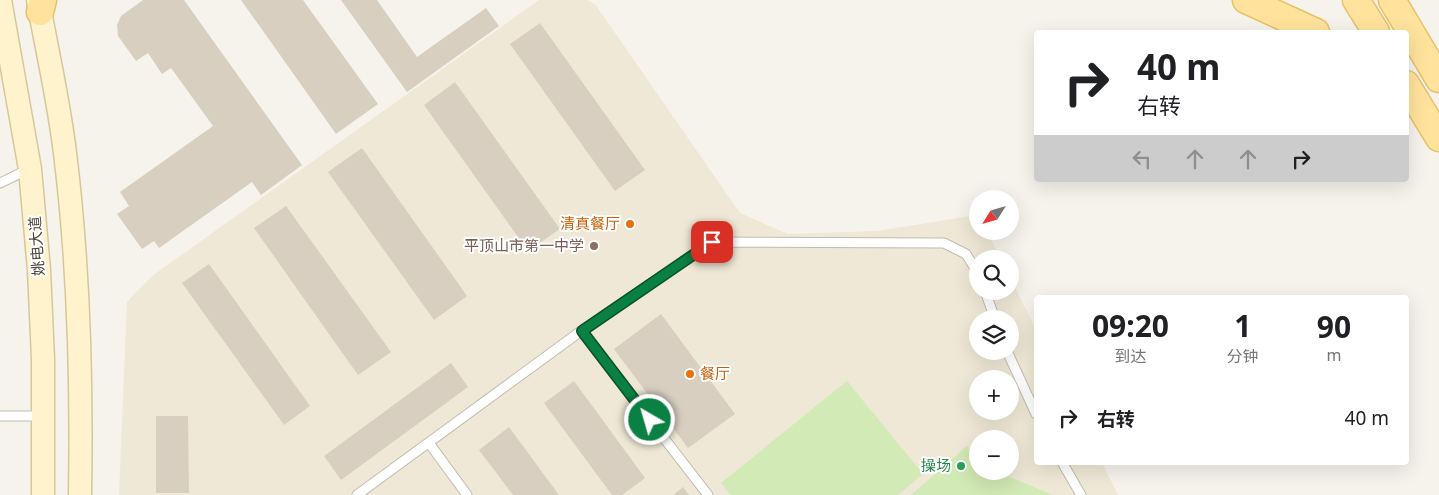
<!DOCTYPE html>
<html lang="zh">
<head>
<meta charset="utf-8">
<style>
	body { margin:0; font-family:"Noto Sans","Noto Sans SC",sans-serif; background:#f2f2f2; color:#202124; height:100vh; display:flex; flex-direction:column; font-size:19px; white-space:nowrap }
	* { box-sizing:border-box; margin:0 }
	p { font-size:16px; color:#757577 }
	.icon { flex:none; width:28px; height:28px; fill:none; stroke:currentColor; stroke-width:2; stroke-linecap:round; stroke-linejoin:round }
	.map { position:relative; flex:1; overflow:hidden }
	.details { position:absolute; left:1034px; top:295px; width:375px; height:170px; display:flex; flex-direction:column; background:#fff; border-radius:5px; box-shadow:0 5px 20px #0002 }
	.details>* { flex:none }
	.banner { position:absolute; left:1034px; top:30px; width:375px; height:152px; border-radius:5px; box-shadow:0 5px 20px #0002; background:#fff; color:#202124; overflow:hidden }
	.needle { width:32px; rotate:233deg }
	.fabs { position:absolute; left:969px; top:190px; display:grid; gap:10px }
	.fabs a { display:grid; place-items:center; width:50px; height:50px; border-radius:50%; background:#fff; box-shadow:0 5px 20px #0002; font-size:25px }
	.pin { position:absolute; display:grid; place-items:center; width:42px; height:42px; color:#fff; margin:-21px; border-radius:10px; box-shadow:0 2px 8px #0006 }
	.me { position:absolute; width:55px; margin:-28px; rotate:322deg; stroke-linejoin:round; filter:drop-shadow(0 0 4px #0008) }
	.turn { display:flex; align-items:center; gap:18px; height:105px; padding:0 20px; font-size:22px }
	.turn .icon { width:65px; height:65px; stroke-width:2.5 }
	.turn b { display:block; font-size:35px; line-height:42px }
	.lanes { display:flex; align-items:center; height:48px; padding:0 20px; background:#0003; justify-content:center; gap:25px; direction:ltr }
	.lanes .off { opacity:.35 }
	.eta { display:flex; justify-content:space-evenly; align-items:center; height:85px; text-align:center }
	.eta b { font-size:30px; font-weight:700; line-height:35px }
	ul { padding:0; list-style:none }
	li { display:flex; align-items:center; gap:15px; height:75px; padding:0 20px }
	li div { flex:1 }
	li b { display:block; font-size:19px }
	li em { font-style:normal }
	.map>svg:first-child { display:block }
</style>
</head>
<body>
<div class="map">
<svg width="1439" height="495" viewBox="0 0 1439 495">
	<rect width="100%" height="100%" fill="#f6f3ec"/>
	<path fill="#efe8d6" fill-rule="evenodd" d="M539,0H587L595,4L740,213L788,234L877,231L977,215L978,231H987L1001,259H978V291H1010V277L1036,330V462L1102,463L1118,495H119L127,302L152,276ZM978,319H1010V351H978ZM978,379H1010V411H978ZM978,439H1010V471H978Z"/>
	<g fill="#d2eab5">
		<polygon points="847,381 923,474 898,495 731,495 721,483"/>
		<polygon points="967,446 977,461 978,471 985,471 988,475 1008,476 1053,495 911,495"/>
	</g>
	<g fill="#d8cfc1">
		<polygon points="143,0 184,0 302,165 261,195 252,182 159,248 154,241 142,249 117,214 129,206 120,192 213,126 171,68 162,74 148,53 136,61 118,36 117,25 121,16"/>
		<polygon points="241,0 303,0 378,104 336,134"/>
		<polygon points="341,0 377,0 417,57 486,8 499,26 407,92"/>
		<polygon points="540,23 645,170 615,191 510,44"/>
		<polygon points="455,82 560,229 528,251 424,105"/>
		<polygon points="362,148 467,296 434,320 328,172"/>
		<polygon points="286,206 391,352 358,375 254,228"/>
		<polygon points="209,264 310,406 284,425 182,283"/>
		<polygon points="661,314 735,414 688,448 614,349"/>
		<polygon points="451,363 468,387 341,480 324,456"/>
		<polygon points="574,381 645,478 622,495 612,495 544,403"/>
		<polygon points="156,416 188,416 189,493 156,493"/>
		<polygon points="509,427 559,495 513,495 479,450"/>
		<polygon points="683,487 689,495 673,495"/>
	</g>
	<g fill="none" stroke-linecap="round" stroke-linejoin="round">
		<defs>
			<g id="service">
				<polyline points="0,183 29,169"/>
				<polyline points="985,291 995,319"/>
				<polyline points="581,331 708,495"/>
				<polyline points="1007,351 1036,414"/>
				<polyline points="0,416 44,416"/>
				<polyline points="429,443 467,495"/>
				<polyline points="1062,462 1081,495"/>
				<polyline points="357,495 581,331 712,242 944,243 966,254 978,273"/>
			</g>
			<g id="secondary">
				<polyline points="0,0 30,169 39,270 43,359 43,495"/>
				<path d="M38,0C47,51 59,102 65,153C79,266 82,381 80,495"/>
			</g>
			<g id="primary">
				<polyline points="1246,0 1316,32"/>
				<polyline points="1356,0 1376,32"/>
				<polyline points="1392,0 1439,79"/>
				<polyline points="40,12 43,0"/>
				<polyline points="1406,84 1439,138"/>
			</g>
		</defs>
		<use href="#service" stroke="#c2bbae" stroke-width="11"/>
		<use href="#secondary" stroke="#d6c79b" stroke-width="25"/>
		<use href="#primary" stroke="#e6c16a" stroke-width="29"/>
		<use href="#service" stroke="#fff" stroke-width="9"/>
		<use href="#secondary" stroke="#fff3cd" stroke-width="22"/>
		<use href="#primary" stroke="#ffe39c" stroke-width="26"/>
	</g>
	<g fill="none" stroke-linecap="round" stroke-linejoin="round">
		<defs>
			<polyline id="route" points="650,420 582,331 712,242"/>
		</defs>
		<use href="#route" stroke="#07532c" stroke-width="12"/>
		<use href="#route" stroke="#0b8043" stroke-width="9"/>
	</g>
	<g fill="#e8710a" stroke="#fff" stroke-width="2">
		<circle cx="630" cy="224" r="5"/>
		<circle cx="690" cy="374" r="5"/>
	</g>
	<circle fill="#8d6e63" stroke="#fff" stroke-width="2" cx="594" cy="246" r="5"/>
	<circle fill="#2e9e5b" stroke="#fff" stroke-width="2" cx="961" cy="466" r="5"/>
	<g text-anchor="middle" stroke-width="4" stroke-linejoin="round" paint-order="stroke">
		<g font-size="15" fill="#c56008" stroke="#fff" text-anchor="end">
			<text x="620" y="229">清真餐厅</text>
			<text x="700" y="379" text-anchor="start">餐厅</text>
		</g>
		<g font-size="15" fill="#4b4439" stroke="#fff">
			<text transform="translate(37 246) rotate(-94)" y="5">姚电大道</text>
		</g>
		<g font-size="15" fill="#785e54" stroke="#fff" text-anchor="end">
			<text x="584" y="251">平顶山市第一中学</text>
		</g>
		<g font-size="15" fill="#27864d" stroke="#fff" text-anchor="end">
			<text x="951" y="471">操场</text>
		</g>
	</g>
</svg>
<div class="fabs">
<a><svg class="needle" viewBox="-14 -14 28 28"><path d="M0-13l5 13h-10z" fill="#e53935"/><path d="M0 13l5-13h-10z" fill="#757577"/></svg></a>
<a><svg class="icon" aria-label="search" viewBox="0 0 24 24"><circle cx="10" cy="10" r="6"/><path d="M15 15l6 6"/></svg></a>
<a><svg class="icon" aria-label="layers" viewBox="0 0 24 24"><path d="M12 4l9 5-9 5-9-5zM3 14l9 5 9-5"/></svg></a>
<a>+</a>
<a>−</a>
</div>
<div class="pin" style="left:712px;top:242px;background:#d93025"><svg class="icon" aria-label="arrive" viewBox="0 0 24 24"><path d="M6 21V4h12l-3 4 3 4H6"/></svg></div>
<svg class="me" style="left:650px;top:420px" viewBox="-20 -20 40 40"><circle r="17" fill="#0b8043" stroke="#fff" stroke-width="3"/><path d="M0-11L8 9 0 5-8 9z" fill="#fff"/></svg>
<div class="banner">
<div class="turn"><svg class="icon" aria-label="right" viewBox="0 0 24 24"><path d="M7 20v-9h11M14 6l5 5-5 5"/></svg><div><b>40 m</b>右转</div></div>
<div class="lanes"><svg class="icon off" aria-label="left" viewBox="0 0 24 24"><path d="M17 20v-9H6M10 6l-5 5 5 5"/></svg><svg class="icon off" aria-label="ahead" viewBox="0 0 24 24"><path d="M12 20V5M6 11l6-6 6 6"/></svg><svg class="icon off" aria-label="ahead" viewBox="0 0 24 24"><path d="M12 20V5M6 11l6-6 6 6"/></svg><svg class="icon" aria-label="right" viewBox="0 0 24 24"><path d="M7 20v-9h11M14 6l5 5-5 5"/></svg></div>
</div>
<section class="details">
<div class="eta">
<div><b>09:20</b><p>到达</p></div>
<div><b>1</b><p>分钟</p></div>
<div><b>90</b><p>m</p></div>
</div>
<ul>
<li><svg class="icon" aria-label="right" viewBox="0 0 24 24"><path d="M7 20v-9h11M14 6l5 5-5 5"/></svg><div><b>右转</b></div><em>40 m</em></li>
</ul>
</section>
</div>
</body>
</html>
